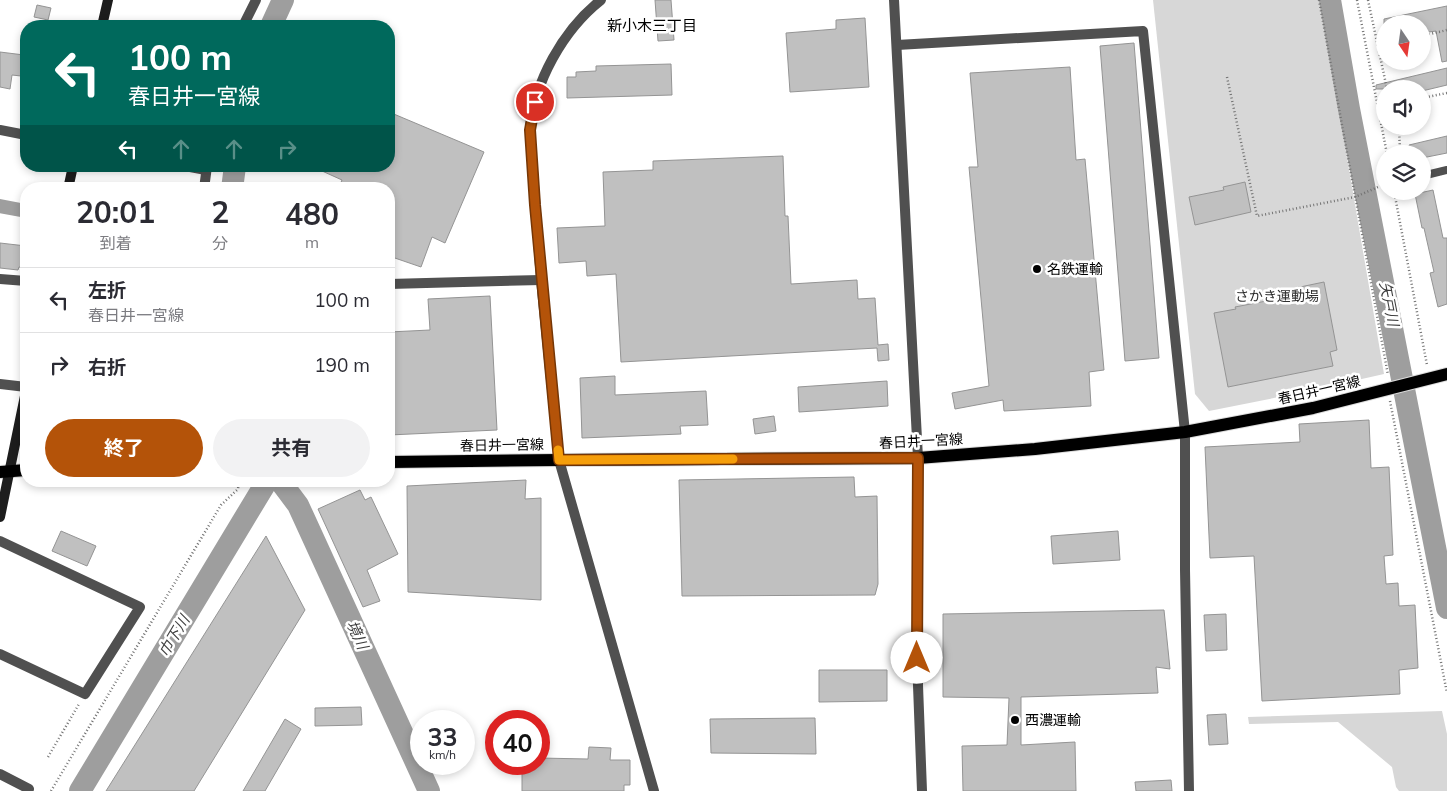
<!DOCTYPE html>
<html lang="ja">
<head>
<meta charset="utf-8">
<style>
	body { margin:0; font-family:Mulish,"Noto Sans JP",sans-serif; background:#f2f2f3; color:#2b2b33; height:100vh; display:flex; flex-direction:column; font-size:19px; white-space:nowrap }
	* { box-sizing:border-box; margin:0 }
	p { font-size:16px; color:#7c7c81 }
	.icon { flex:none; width:28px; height:28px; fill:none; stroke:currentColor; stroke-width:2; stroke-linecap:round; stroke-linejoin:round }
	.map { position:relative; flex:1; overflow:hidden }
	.details { position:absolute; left:20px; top:182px; width:375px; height:305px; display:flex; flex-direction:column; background:#fff; border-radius:20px; box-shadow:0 2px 8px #0003 }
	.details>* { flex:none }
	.guide { position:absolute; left:20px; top:20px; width:375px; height:152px; border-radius:20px; box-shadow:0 2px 8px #0003; background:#00695c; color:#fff; overflow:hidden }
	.needle { width:32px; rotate:167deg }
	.buttons { position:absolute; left:1376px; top:15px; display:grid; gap:10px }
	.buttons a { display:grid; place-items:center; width:55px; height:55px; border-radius:50%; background:#fff; box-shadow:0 2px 8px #0003; font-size:25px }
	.speed { position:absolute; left:410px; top:710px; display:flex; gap:10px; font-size:25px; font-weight:700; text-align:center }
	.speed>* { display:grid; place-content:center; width:65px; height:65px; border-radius:50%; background:#fff; box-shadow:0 2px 8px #0003; line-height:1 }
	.speed small { font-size:12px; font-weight:400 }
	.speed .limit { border:8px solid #d22; background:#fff; color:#111 }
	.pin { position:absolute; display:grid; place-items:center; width:42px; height:42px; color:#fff; margin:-21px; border:2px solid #fff; border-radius:50%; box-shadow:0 1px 5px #0007 }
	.me { position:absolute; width:55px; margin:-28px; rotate:0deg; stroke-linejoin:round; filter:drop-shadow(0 0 4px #0008) }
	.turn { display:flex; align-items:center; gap:18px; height:105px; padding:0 25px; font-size:22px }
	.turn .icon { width:65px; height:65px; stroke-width:2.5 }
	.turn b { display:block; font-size:35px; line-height:42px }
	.lanes { display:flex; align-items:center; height:48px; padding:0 25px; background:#0003; justify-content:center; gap:25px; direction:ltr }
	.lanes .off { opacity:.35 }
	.eta { display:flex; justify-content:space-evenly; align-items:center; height:85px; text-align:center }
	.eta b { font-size:30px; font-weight:700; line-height:35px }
	.cta { display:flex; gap:10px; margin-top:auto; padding:10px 25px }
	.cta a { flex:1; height:58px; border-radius:30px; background:#b45309; color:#fff; font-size:20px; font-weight:700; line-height:58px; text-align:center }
	.cta a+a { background:#f2f2f3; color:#2b2b33 }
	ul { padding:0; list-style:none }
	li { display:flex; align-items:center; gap:15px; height:65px; padding:0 25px; border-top:1px solid #e1e1e2 }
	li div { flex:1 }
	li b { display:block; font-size:19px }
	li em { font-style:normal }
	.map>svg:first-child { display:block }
</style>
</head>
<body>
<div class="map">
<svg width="1447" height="791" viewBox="0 0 1447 791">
	<rect width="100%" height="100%" fill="#fff"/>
	<g fill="#d7d7d7">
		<polygon points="1153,0 1320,0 1384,374 1304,392 1209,411 1195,394"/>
		<polygon points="1442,711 1447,734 1447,791 1399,791 1396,787 1392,767 1338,722 1249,724 1248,717"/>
	</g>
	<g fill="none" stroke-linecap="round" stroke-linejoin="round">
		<polyline stroke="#9e9e9e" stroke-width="14" points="0,206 26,211"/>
		<g stroke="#9e9e9e" stroke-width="22">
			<polyline points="1330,0 1349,109 1447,608"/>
			<polyline points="271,26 283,0"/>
			<polyline points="232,189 235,166"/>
			<polyline points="280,481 298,505 429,791"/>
			<polyline points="80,791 267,481"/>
		</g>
	</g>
	<g fill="#c0c0c0" stroke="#949494">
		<polygon points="655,0 671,0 674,40 658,41"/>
		<polygon points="37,5 51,8 48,20 34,17"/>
		<polygon points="1447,6 1447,61 1442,62 1436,31 1422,33 1422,24 1384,24 1384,19"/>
		<polygon points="865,18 869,87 790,92 786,33 836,29 836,20"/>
		<polygon points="1134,43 1159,358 1125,361 1100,46"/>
		<polygon points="0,52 24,55 21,76 12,75 10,89 0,87"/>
		<polygon points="671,64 672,95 567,98 567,77 576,77 576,72 596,71 596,66"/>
		<polygon points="1070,67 1076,160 1085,159 1104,370 1089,372 1091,406 1004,411 1003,400 955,409 952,393 989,386 969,167 978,167 970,73"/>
		<polygon points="1447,68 1447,85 1422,91 1422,89 1376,89 1376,85"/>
		<polygon points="389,112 484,152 445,243 432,237 421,267 389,256 389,189 338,189 342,180 311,166 389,166"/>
		<polygon points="1447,136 1447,153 1422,158 1422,154 1411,154 1409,145"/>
		<polygon points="783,156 785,216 788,216 791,284 857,280 858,299 875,298 878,345 888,344 889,360 878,361 877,348 621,362 616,274 587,276 586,261 559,263 557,228 605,226 603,172 653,170 653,161"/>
		<polygon points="1245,182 1251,212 1195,225 1189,197 1224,190 1223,187"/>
		<polygon points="1433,190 1443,238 1447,238 1447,304 1438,307 1430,273 1434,272 1424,228 1422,228 1415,194"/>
		<polygon points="0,243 26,246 26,268 19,267 18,270 0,268"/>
		<polygon points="1324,282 1337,350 1330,352 1333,366 1228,387 1214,313 1236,309 1235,307 1282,298 1281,291"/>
		<polygon points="490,296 497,430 389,435 389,332 430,330 428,299"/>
		<polygon points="615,376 615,395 706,391 708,425 680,426 681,434 582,438 580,378"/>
		<polygon points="887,381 888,406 799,412 798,387"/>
		<polygon points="774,416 776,431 755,434 753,419"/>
		<polygon points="1369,420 1371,468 1389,467 1393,555 1384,556 1386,584 1398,583 1399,606 1415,605 1418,668 1399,670 1400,694 1262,701 1254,556 1210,558 1205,447 1300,442 1299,424"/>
		<polygon points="854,477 855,497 877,496 878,584 875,595 682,596 679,480"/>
		<polygon points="526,480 525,499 541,498 541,600 408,592 407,486"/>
		<polygon points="360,490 365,500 371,497 398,554 367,570 380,601 363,607 318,509"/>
		<polygon points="61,531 96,546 87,566 52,551"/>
		<polygon points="1118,531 1120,560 1053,564 1051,536"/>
		<polygon points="266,536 305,610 194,791 106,791"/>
		<polygon points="1164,610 1170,669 1156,667 1158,693 1021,697 1021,745 1075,742 1076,791 963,791 962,746 1007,745 1009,698 943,697 943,614"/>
		<polygon points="1226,614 1227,650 1206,651 1204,615"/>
		<polygon points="819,670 887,670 887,701 819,702"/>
		<polygon points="361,707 362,725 315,726 315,708"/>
		<polygon points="1226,714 1228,744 1209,745 1207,715"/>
		<polygon points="815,718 816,754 711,753 710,719"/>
		<polygon points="285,719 301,729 265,791 243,791"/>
		<polygon points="589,747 611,748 610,760 630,760 630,785 624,785 624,791 522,791 522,764 539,764 539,758 588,759"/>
		<polygon points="1171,780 1172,791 1136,791 1135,782"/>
	</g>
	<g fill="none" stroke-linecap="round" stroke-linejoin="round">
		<defs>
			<g id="primary">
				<polyline points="389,462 559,460 918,458 1035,449 1185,432 1313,408 1447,374"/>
				<polyline points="0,472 26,470"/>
			</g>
		</defs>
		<use href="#primary" stroke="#dbdbdb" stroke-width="14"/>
		<g stroke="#727272" stroke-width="2.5" stroke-dasharray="1 2.5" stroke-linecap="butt">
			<polyline points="1319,0 1388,375"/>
			<polyline points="1357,0 1387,154"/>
			<polyline points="1368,0 1387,89"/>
			<polyline points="1422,36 1447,30"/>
			<polyline points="1377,45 1385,43"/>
			<polyline points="1227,77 1257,216 1355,197 1385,184"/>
			<polyline points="1422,98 1447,93"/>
			<path d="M1398,126C1400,136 1399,144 1401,154"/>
			<polyline points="1394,191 1427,365"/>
			<polyline points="1390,401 1447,693"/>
			<polyline points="48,757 79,704"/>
			<polyline points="51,791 221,505 238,489 239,481"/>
		</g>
		<polyline stroke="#505050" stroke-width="8" points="1422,176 1447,170"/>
		<g stroke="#505050" stroke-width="10">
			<polyline points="243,26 256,0"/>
			<polyline points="0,130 26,135"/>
			<polyline points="185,166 206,170"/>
			<polyline points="204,189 207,166"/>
			<polyline points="0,279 26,281"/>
			<polyline points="389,284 541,280"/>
			<polyline points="0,384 26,387"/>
			<polyline points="0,541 140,607 85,694 0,654"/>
			<polyline points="0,774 29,789 27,791"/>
		</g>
		<g stroke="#505050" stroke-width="10">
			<path d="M601,0C563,30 534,82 530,130L541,280L559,460L654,791"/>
			<polyline points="894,0 918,458 917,659 922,791"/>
			<polyline points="897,45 1143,31 1185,432 1185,570 1189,791"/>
		</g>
		<g stroke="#1d1d1d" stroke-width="10">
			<polyline points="102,26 108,0"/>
			<polyline points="68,189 73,166"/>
			<polyline points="0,517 26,391"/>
		</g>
		<use href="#primary" stroke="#000" stroke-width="12"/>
	</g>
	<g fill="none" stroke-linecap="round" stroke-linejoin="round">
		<defs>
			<polyline id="route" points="535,102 530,130 535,205 559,460 918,458 917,658"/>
		</defs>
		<use href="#route" stroke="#753606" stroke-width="12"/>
		<use href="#route" stroke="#b45309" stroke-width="9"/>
		<polyline stroke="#f59e0b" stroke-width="9" points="558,450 559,460 733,459"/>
	</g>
	<g fill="#000" stroke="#fff" stroke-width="2">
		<circle cx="1037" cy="269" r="5"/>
		<circle cx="1015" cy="720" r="5"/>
	</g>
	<g text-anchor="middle" stroke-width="5" stroke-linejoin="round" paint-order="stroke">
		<g font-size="14" fill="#000" stroke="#fff" text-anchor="start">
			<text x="1047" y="274">名鉄運輸</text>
			<text x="1025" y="725">西濃運輸</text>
		</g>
		<g font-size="14" fill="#2e2e2e" stroke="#fff">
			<text x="1277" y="301">さかき運動場</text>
		</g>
		<g font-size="14" fill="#000" stroke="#fff">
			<text transform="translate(1319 390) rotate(-13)" y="5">春日井一宮線</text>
			<text transform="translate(921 441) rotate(-3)" y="5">春日井一宮線</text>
			<text transform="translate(502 445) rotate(-1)" y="5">春日井一宮線</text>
		</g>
		<g font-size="15" fill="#000" stroke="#fff">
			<text x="652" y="31">新小木三丁目</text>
		</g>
		<g font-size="15" font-style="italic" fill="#3f3f3f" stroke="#fff">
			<text transform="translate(1389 304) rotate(79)" y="5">矢戸川</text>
			<text transform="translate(357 635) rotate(65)" y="5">境川</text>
			<text transform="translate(174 636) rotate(-59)" y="5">巾下川</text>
		</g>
	</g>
</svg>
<div class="buttons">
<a><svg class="needle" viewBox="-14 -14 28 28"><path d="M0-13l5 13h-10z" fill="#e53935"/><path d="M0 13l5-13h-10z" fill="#7c7c81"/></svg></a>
<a><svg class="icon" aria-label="sound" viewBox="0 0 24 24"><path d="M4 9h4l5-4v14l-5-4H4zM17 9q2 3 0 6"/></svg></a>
<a><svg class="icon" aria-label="layers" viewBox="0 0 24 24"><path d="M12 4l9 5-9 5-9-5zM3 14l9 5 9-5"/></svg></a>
</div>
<div class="speed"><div>33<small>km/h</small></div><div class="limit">40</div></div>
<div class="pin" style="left:535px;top:102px;background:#d93025"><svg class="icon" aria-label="arrive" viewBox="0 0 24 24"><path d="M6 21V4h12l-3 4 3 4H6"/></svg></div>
<svg class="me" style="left:917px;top:658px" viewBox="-20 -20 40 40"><circle r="19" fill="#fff"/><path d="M0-13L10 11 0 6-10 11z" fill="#b45309"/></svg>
<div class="guide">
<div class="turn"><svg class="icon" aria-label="left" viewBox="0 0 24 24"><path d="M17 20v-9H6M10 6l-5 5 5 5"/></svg><div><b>100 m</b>春日井一宮線</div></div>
<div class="lanes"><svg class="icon" aria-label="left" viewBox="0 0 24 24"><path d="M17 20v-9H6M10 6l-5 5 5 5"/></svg><svg class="icon off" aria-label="ahead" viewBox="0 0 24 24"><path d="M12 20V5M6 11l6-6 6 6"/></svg><svg class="icon off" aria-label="ahead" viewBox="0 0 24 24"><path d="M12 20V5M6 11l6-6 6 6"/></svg><svg class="icon off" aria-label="right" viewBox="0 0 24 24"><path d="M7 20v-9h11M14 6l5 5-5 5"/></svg></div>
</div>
<section class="details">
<div class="eta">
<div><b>20:01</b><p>到着</p></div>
<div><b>2</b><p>分</p></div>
<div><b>480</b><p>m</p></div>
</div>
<ul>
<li><svg class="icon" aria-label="left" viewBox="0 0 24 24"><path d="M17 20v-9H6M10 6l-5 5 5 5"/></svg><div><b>左折</b><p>春日井一宮線</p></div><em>100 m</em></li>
<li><svg class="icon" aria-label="right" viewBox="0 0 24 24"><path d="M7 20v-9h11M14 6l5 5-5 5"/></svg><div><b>右折</b></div><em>190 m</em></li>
</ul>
<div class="cta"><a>終了</a><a>共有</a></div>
</section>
</div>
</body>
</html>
